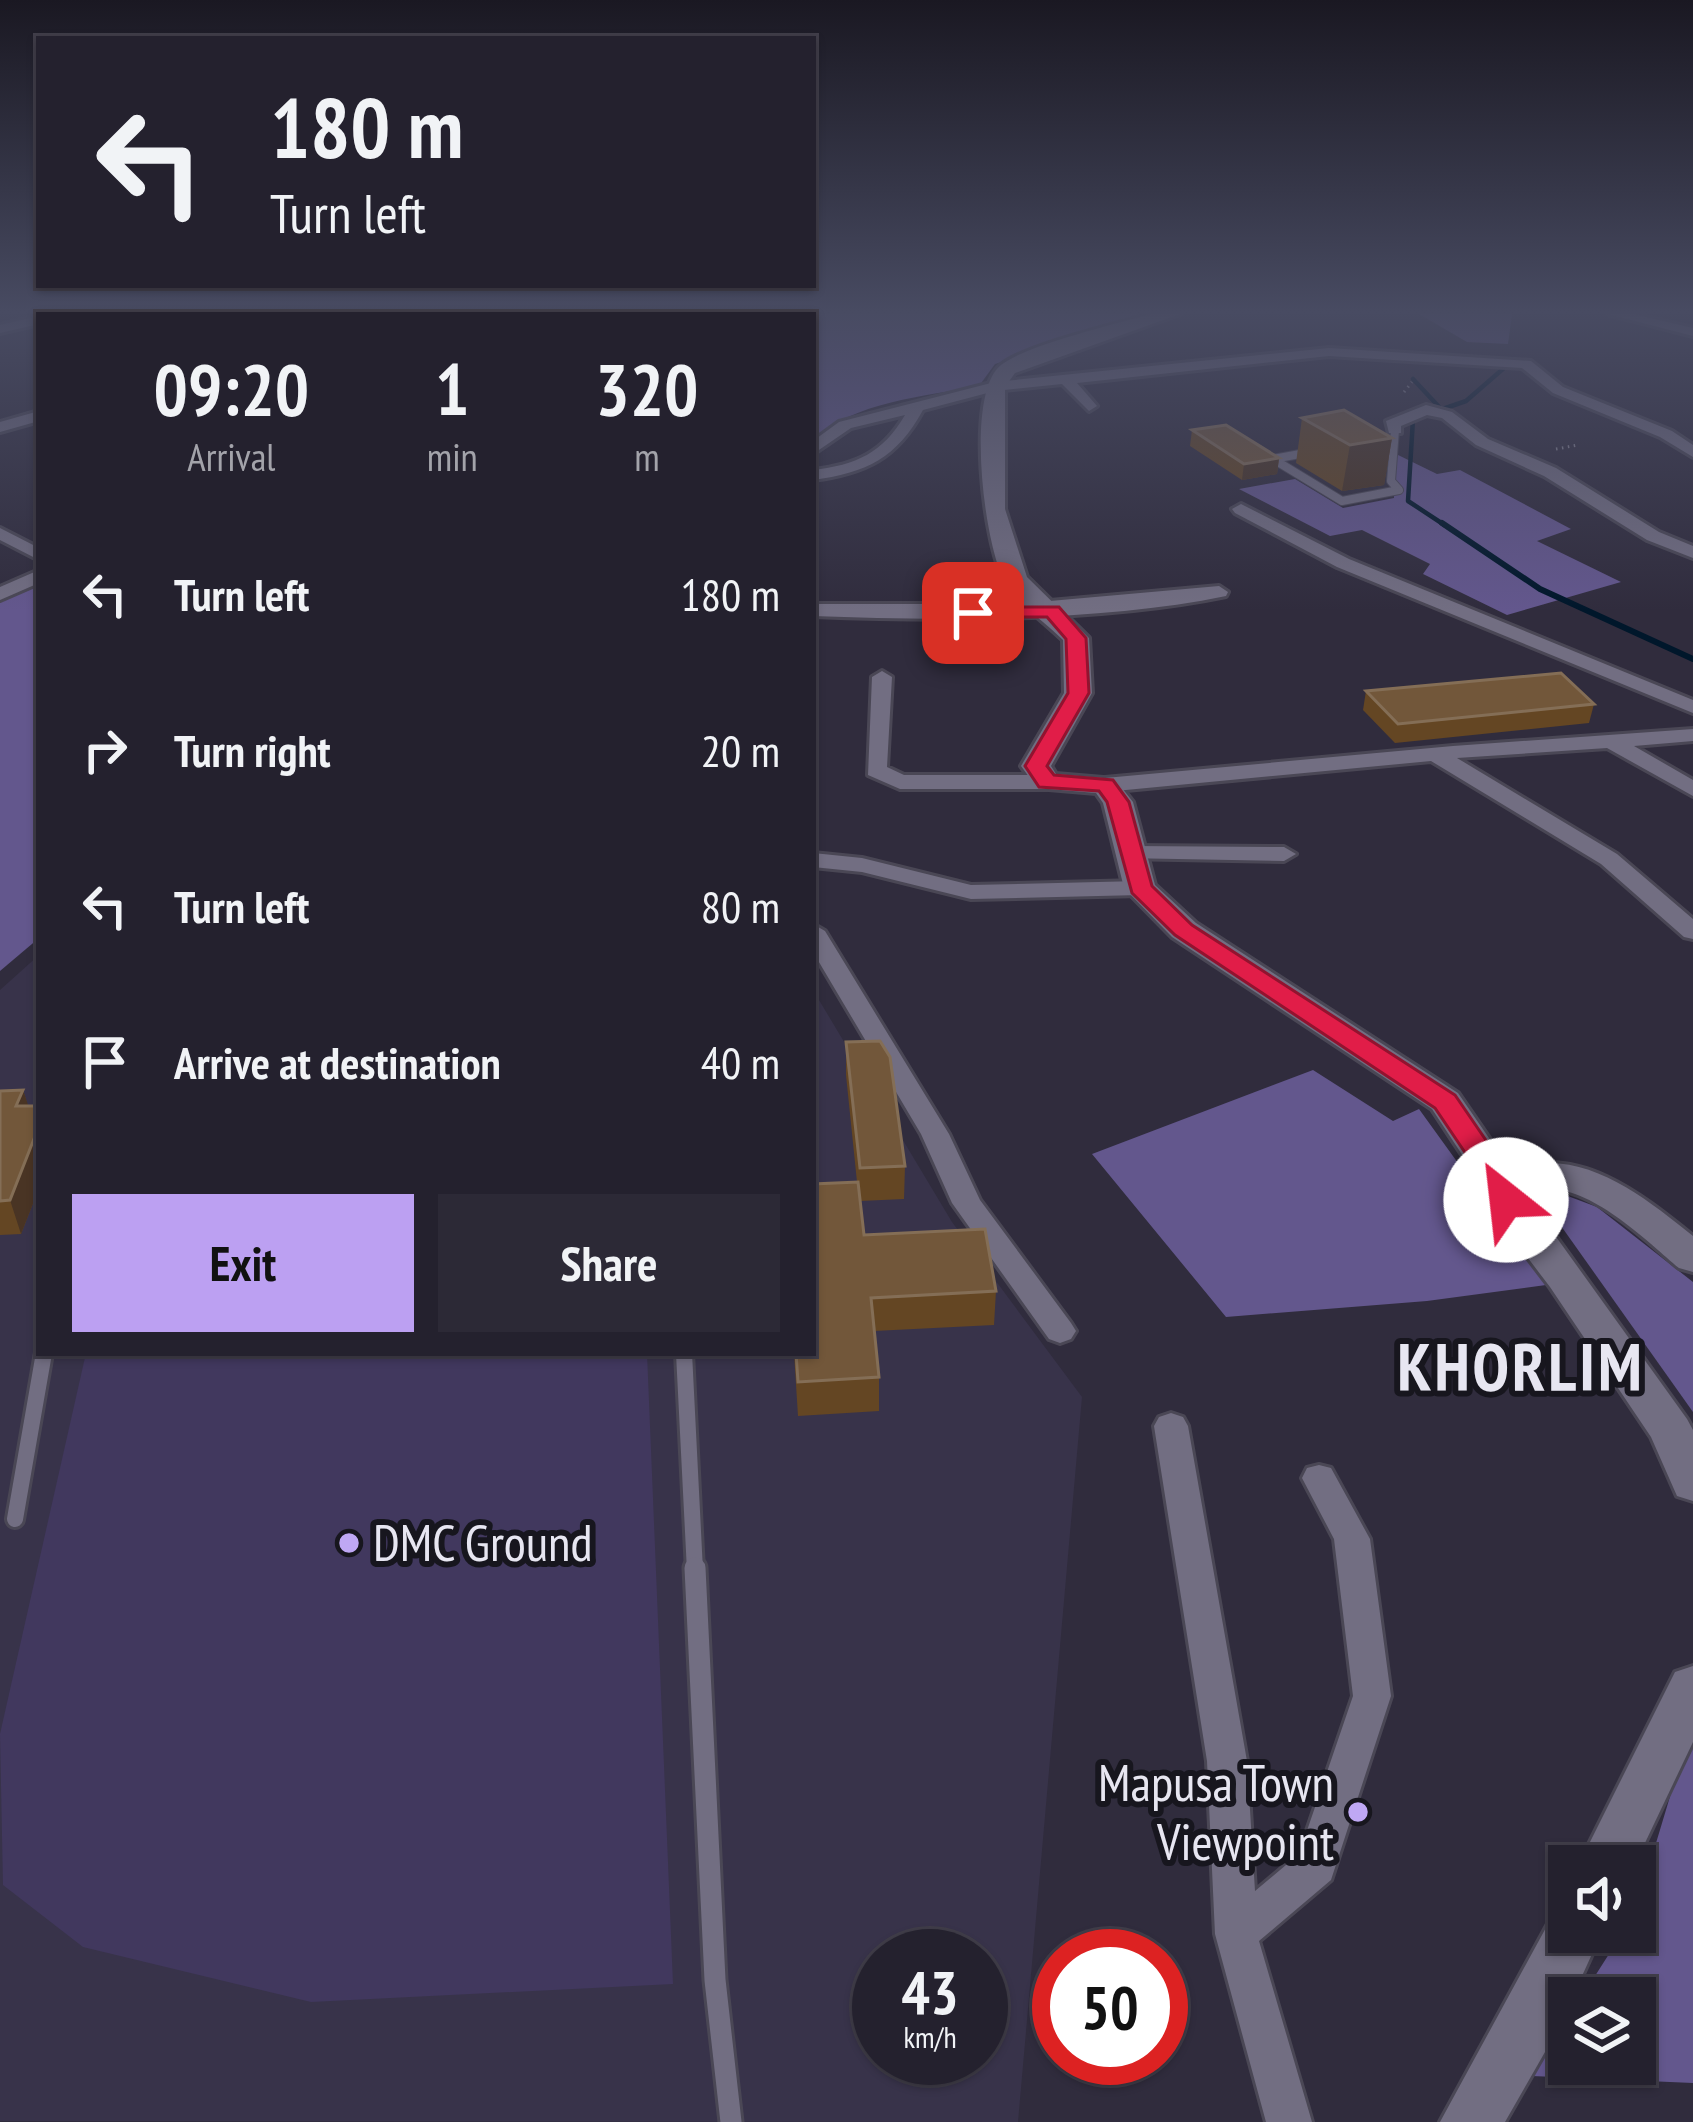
<!DOCTYPE html>
<html lang="en">
<head>
<meta charset="utf-8">
<style>
	body { margin:0; font-family:"PT Sans Narrow",sans-serif; background:#2c2936; color:#f1f3f6; height:100vh; display:flex; flex-direction:column; font-size:45px; white-space:nowrap }
	* { box-sizing:border-box; margin:0 }
	p { font-size:39px; color:#a3a3aa }
	.icon { flex:none; width:66px; height:66px; fill:none; stroke:currentColor; stroke-width:2; stroke-linecap:round; stroke-linejoin:round }
	.map { position:relative; flex:1; overflow:hidden }
	.panel { position:absolute; left:36px; top:312px; width:780px; height:1044px; display:flex; flex-direction:column; background:#24212e; border-radius:0px; box-shadow:0 3px 9px #0004,0 0 0 3px #413e4a }
	.panel>* { flex:none }
	.top-card { position:absolute; left:36px; top:36px; width:780px; height:252px; border-radius:0px; box-shadow:0 3px 9px #0004,0 0 0 3px #413e4a; background:#24212e; color:#f1f3f6; overflow:hidden }
	.controls { position:absolute; left:1548px; top:1845px; display:grid; gap:24px }
	.controls a { display:grid; place-items:center; width:108px; height:108px; border-radius:0px; background:#24212e; box-shadow:0 3px 9px #0004,0 0 0 3px #413e4a; font-size:60px }
	.speed { position:absolute; left:852px; top:1929px; display:flex; gap:24px; font-size:60px; font-weight:700; text-align:center }
	.speed>* { display:grid; place-content:center; width:156px; height:156px; border-radius:50%; background:#24212e; box-shadow:0 3px 9px #0004,0 0 0 3px #413e4a; line-height:1 }
	.speed small { font-size:30px; font-weight:400 }
	.speed .limit { border:18px solid #d22; background:#fff; color:#111 }
	.pin { position:absolute; display:grid; place-items:center; width:102px; height:102px; color:#fff; margin:-51px; border-radius:24px; box-shadow:0 6px 18px #0006 }
	.me { position:absolute; width:132px; margin:-66px; rotate:331deg; stroke-linejoin:round; filter:drop-shadow(0 0 9px #0008) }
	.turn { display:flex; align-items:center; gap:42px; height:252px; padding:0 36px; font-size:54px }
	.turn .icon { width:156px; height:156px; stroke-width:2.5 }
	.turn b { display:block; font-size:84px; line-height:102px }
	.eta { display:flex; justify-content:space-evenly; align-items:center; height:204px; text-align:center }
	.eta b { font-size:72px; font-weight:700; line-height:84px }
	.action { display:flex; gap:24px; margin-top:auto; padding:24px 36px }
	.action a { flex:1; height:138px; border-radius:0px; background:#bca0f2; color:#111; font-size:48px; font-weight:700; line-height:138px; text-align:center }
	.action a+a { background:#2c2936; color:#f1f3f6 }
	ul { padding:0; list-style:none }
	li { display:flex; align-items:center; gap:36px; height:156px; padding:0 36px }
	li div { flex:1 }
	li b { display:block; font-size:45px }
	li em { font-style:normal }
	.map>svg:first-child { display:block }
</style>
</head>
<body>
<div class="map">
<svg width="1693" height="2122" viewBox="0 0 1693 2122">
	<rect width="100%" height="100%" fill="#302c3d"/>
	<path fill="#38334a" fill-rule="evenodd" d="M39,955V1353H813V990L952,1222L1082,1397L1018,2122L0,2121V990ZM879,1956H981V2058H879Z"/>
	<polygon fill="#41385e" points="86,1353 647,1353 673,1984 311,2002 83,1947 3,1885 0,1734"/>
	<g fill="#63578d">
		<path d="M572,314H1151L995,364L979,386C927,396 852,402 813,440V315Z"/>
		<polygon points="1419,314 1512,314 1508,344 1467,342"/>
		<polygon points="1394,453 1437,474 1460,470 1571,529 1537,541 1621,582 1507,615 1423,574 1430,564 1362,530 1330,536 1239,489 1295,479 1343,508 1394,498"/>
		<polygon points="39,583 39,938 0,971 0,600"/>
		<polygon points="1313,1070 1393,1121 1419,1109 1546,1285 1427,1301 1226,1317 1092,1154"/>
		<polygon points="1557,1192 1597,1207 1693,1282 1693,1412 1549,1209"/>
		<polygon points="1693,1720 1693,2083 1532,2076 1569,2017 1569,2064 1635,2064 1635,1998 1581,1998 1623,1932 1635,1932 1635,1913"/>
	</g>
	<g fill="none" stroke-linecap="round" stroke-linejoin="round">
		<g stroke="#00172b" stroke-width="4.5">
			<polyline points="1413,379 1441,409"/>
			<polyline points="1434,412 1466,401 1504,368"/>
			<polyline points="1418,417 1413,419 1408,501 1446,526"/>
		</g>
		<polyline stroke="#00172b" stroke-width="6" points="1442,523 1540,589 1693,659"/>
		<defs>
			<polyline id="lane-far2" points="1311,452 1273,459 1342,501 1399,490 1391,481 1395,430"/>
			<g id="lane-far1">
				<polyline points="684,1353 695,1571"/>
				<polyline points="15,1519 44,1353"/>
			</g>
			<polyline id="lane" points="695,1568 715,1980 731,2122"/>
			<g id="street">
				<polygon points="57,314 74,314 56,315"/>
				<polygon points="1608,314 1633,314 1693,328 1693,336"/>
				<polygon points="39,316 39,324 0,333 0,325"/>
				<path d="M1329,348L1531,361L1563,387L1672,431L1693,445V457L1660,437L1553,393L1522,368L1329,356L1077,383L1097,406L1089,411L1062,384L995,391L923,410C897,458 866,473 813,480V470C856,465 883,453 905,415L851,428L813,454V441L839,422L995,382Z"/>
				<polygon points="1426,405 1452,412 1488,439 1556,468 1659,532 1693,546 1693,558 1647,540 1544,476 1476,445 1442,418 1427,415 1401,426 1401,433 1389,433 1386,421"/>
				<polygon points="39,411 39,421 0,432 0,422"/>
				<polygon points="1241,504 1349,559 1693,700 1693,713 1337,567 1235,513 1232,509"/>
				<polygon points="0,528 39,548 39,560 0,540"/>
				<polygon points="39,570 39,583 0,600 0,587"/>
				<path d="M1219,586L1228,592L1226,596C1101,622 940,621 813,616V604H1016Z"/>
				<polygon points="882,671 892,677 887,767 904,775 1047,775 1058,782 1047,789 900,789 868,775 872,677"/>
				<polygon points="1693,729 1693,741 1634,746 1693,780 1693,796 1607,748 1457,758 1617,854 1693,919 1693,939 1684,937 1601,864 1431,761 1105,792 1094,785 1105,778 1453,746"/>
				<polygon points="1131,846 1284,847 1296,854 1284,861 1123,858 1119,853 1123,848"/>
				<polygon points="813,853 862,858 971,885 1140,881 1152,888 1140,895 971,899 862,872 813,867"/>
				<polygon points="813,924 825,931 949,1134 980,1200 1071,1323 1076,1331 1071,1339 1060,1343 1049,1339 952,1203 921,1134 813,952"/>
				<polygon points="1171,1413 1183,1417 1188,1426 1247,1761 1255,1891 1299,1854 1353,1696 1334,1539 1302,1478 1307,1468 1319,1465 1331,1468 1370,1539 1391,1696 1331,1880 1259,1941 1312,2122 1266,2122 1215,1934 1207,1761 1154,1426 1159,1417"/>
			</g>
			<g id="secondary">
				<path d="M1151,314H1180L1015,373L1005,387V509L1027,577L1089,638L1092,693L1051,766L1056,774L1115,779L1133,802L1155,885L1196,923L1458,1093L1511,1170C1580,1144 1643,1196 1693,1236V1272L1679,1268C1644,1239 1574,1168 1526,1195L1687,1419L1693,1430V1501L1677,1496L1651,1437L1550,1287L1499,1220L1486,1191L1432,1109L1172,937L1124,888L1103,803L1096,793L1037,788L1021,766L1064,693L1063,640C1045,622 1016,602 1004,580C984,543 965,393 1001,365C1026,345 1116,324 1151,314Z"/>
				<polygon points="1693,1666 1693,1742 1634,1866 1578,1866 1675,1672"/>
				<polygon points="1569,1907 1569,1932 1602,1932 1557,2031 1505,2122 1440,2122 1554,1913"/>
			</g>
		</defs>
		<use href="#lane-far2" stroke="#4a4755" stroke-width="10"/>
		<use href="#lane-far1" stroke="#4a4755" stroke-width="22"/>
		<use href="#lane" stroke="#4a4755" stroke-width="27"/>
		<use href="#street" stroke="#4a4755" stroke-width="6"/>
		<use href="#secondary" stroke="#4a4755" stroke-width="6"/>
		<g stroke="#888694" stroke-width="3" stroke-dasharray="1.5 4.5" stroke-linecap="butt">
			<polyline points="1404,392 1412,382"/>
			<polyline points="1556,449 1578,445"/>
		</g>
		<use href="#lane-far2" stroke="#726e82" stroke-width="8"/>
		<use href="#lane-far1" stroke="#726e82" stroke-width="16"/>
		<use href="#lane" stroke="#726e82" stroke-width="21"/>
		<use href="#street" fill="#726e82" fill-rule="evenodd"/>
		<use href="#secondary" fill="#726e82" fill-rule="evenodd"/>
	</g>
	<g fill="#644623">
		<polygon points="1302,418 1392,438 1384,485 1342,491 1296,463"/>
		<polygon points="1192,430 1279,458 1277,474 1242,480 1190,446"/>
		<polygon points="1366,691 1594,704 1589,723 1395,743 1363,710"/>
		<polygon points="813,1000 817,1077 813,1077"/>
		<polygon points="846,1042 905,1166 904,1199 860,1201 864,1235 996,1291 994,1325 874,1331 879,1377 879,1411 798,1416 794,1353 813,1353 857,1182 846,1075"/>
		<polygon points="23,1090 28,1106 39,1106 39,1188 21,1234 0,1235 0,1091"/>
	</g>
	<g fill="#493424">
		<polygon points="1392,438 1384,485 1342,491 1350,445"/>
		<polygon points="1279,458 1277,474 1242,480 1244,464"/>
		<polygon points="23,1090 34,1123 16,1106"/>
		<polygon points="39,1126 39,1188 21,1234 10,1200"/>
	</g>
	<g fill="#72573a" stroke="#846e56" stroke-width="3">
		<polygon points="1344,410 1392,438 1350,445 1302,418"/>
		<polygon points="1226,425 1279,458 1244,464 1192,430"/>
		<polygon points="1561,673 1594,704 1398,724 1366,691"/>
		<polygon points="813,1000 817,1045 813,1045"/>
		<polygon points="880,1041 890,1057 905,1166 860,1168 846,1042"/>
		<polygon points="23,1090 16,1106 39,1106 39,1126 10,1200 0,1201 0,1091"/>
		<polygon points="858,1182 864,1235 985,1229 996,1291 871,1298 879,1377 798,1382 796,1353 813,1353 813,1184"/>
	</g>
	<linearGradient id="sky" x2="0" y2="1"><stop stop-color="#1a1822"/><stop offset="0.51" stop-color="#484b62"/><stop offset="1" stop-color="#484b62" stop-opacity="0"/></linearGradient>
	<rect width="1693" height="611" fill="url(#sky)"/>
	<polygon fill="#e11d48" stroke="#92132f" stroke-width="3" points="973,607 1059,607 1086,638 1089,693 1047,766 1054,775 1113,780 1129,802 1152,886 1192,925 1455,1095 1520,1190 1516,1207 1495,1207 1491,1191 1435,1108 1175,935 1132,893 1107,802 1099,791 1039,787 1025,766 1068,693 1066,639 1047,617 966,617 963,613"/>
	<g fill="#bfa8f4" stroke="#17161e" stroke-width="4.5">
		<circle cx="349" cy="1543" r="12"/>
		<circle cx="1358" cy="1812" r="12"/>
	</g>
	<g text-anchor="middle" stroke-width="12" stroke-linejoin="round" paint-order="stroke">
		<g font-size="51" fill="#e7e6f1" stroke="#17161e" text-anchor="start">
			<text x="373" y="1561">DMC Ground</text>
			<text x="1334" y="1801" text-anchor="end">Mapusa Town<tspan x="1334" dy="59">Viewpoint</tspan></text>
		</g>
		<g font-size="66" font-weight="bold" letter-spacing="3" fill="#e7e6f1" stroke="#17161e">
			<text x="1521" y="1390">KHORLIM</text>
		</g>
	</g>
</svg>
<div class="controls">
<a><svg class="icon" aria-label="sound" viewBox="0 0 24 24"><path d="M4 9h4l5-4v14l-5-4H4zM17 9q2 3 0 6"/></svg></a>
<a><svg class="icon" aria-label="layers" viewBox="0 0 24 24"><path d="M12 4l9 5-9 5-9-5zM3 14l9 5 9-5"/></svg></a>
</div>
<div class="speed"><div>43<small>km/h</small></div><div class="limit">50</div></div>
<div class="pin" style="left:973px;top:613px;background:#d93025"><svg class="icon" aria-label="arrive" viewBox="0 0 24 24"><path d="M6 21V4h12l-3 4 3 4H6"/></svg></div>
<svg class="me" style="left:1506px;top:1200px" viewBox="-20 -20 40 40"><circle r="19" fill="#fff"/><path d="M0-13L10 11 0 6-10 11z" fill="#e11d48"/></svg>
<div class="top-card">
<div class="turn"><svg class="icon" aria-label="left" viewBox="0 0 24 24"><path d="M17 20v-9H6M10 6l-5 5 5 5"/></svg><div><b>180 m</b>Turn left</div></div>
</div>
<section class="panel">
<div class="eta">
<div><b>09:20</b><p>Arrival</p></div>
<div><b>1</b><p>min</p></div>
<div><b>320</b><p>m</p></div>
</div>
<ul>
<li><svg class="icon" aria-label="left" viewBox="0 0 24 24"><path d="M17 20v-9H6M10 6l-5 5 5 5"/></svg><div><b>Turn left</b></div><em>180 m</em></li>
<li><svg class="icon" aria-label="right" viewBox="0 0 24 24"><path d="M7 20v-9h11M14 6l5 5-5 5"/></svg><div><b>Turn right</b></div><em>20 m</em></li>
<li><svg class="icon" aria-label="left" viewBox="0 0 24 24"><path d="M17 20v-9H6M10 6l-5 5 5 5"/></svg><div><b>Turn left</b></div><em>80 m</em></li>
<li><svg class="icon" aria-label="arrive" viewBox="0 0 24 24"><path d="M6 21V4h12l-3 4 3 4H6"/></svg><div><b>Arrive at destination</b></div><em>40 m</em></li>
</ul>
<div class="action"><a>Exit</a><a>Share</a></div>
</section>
</div>
</body>
</html>
